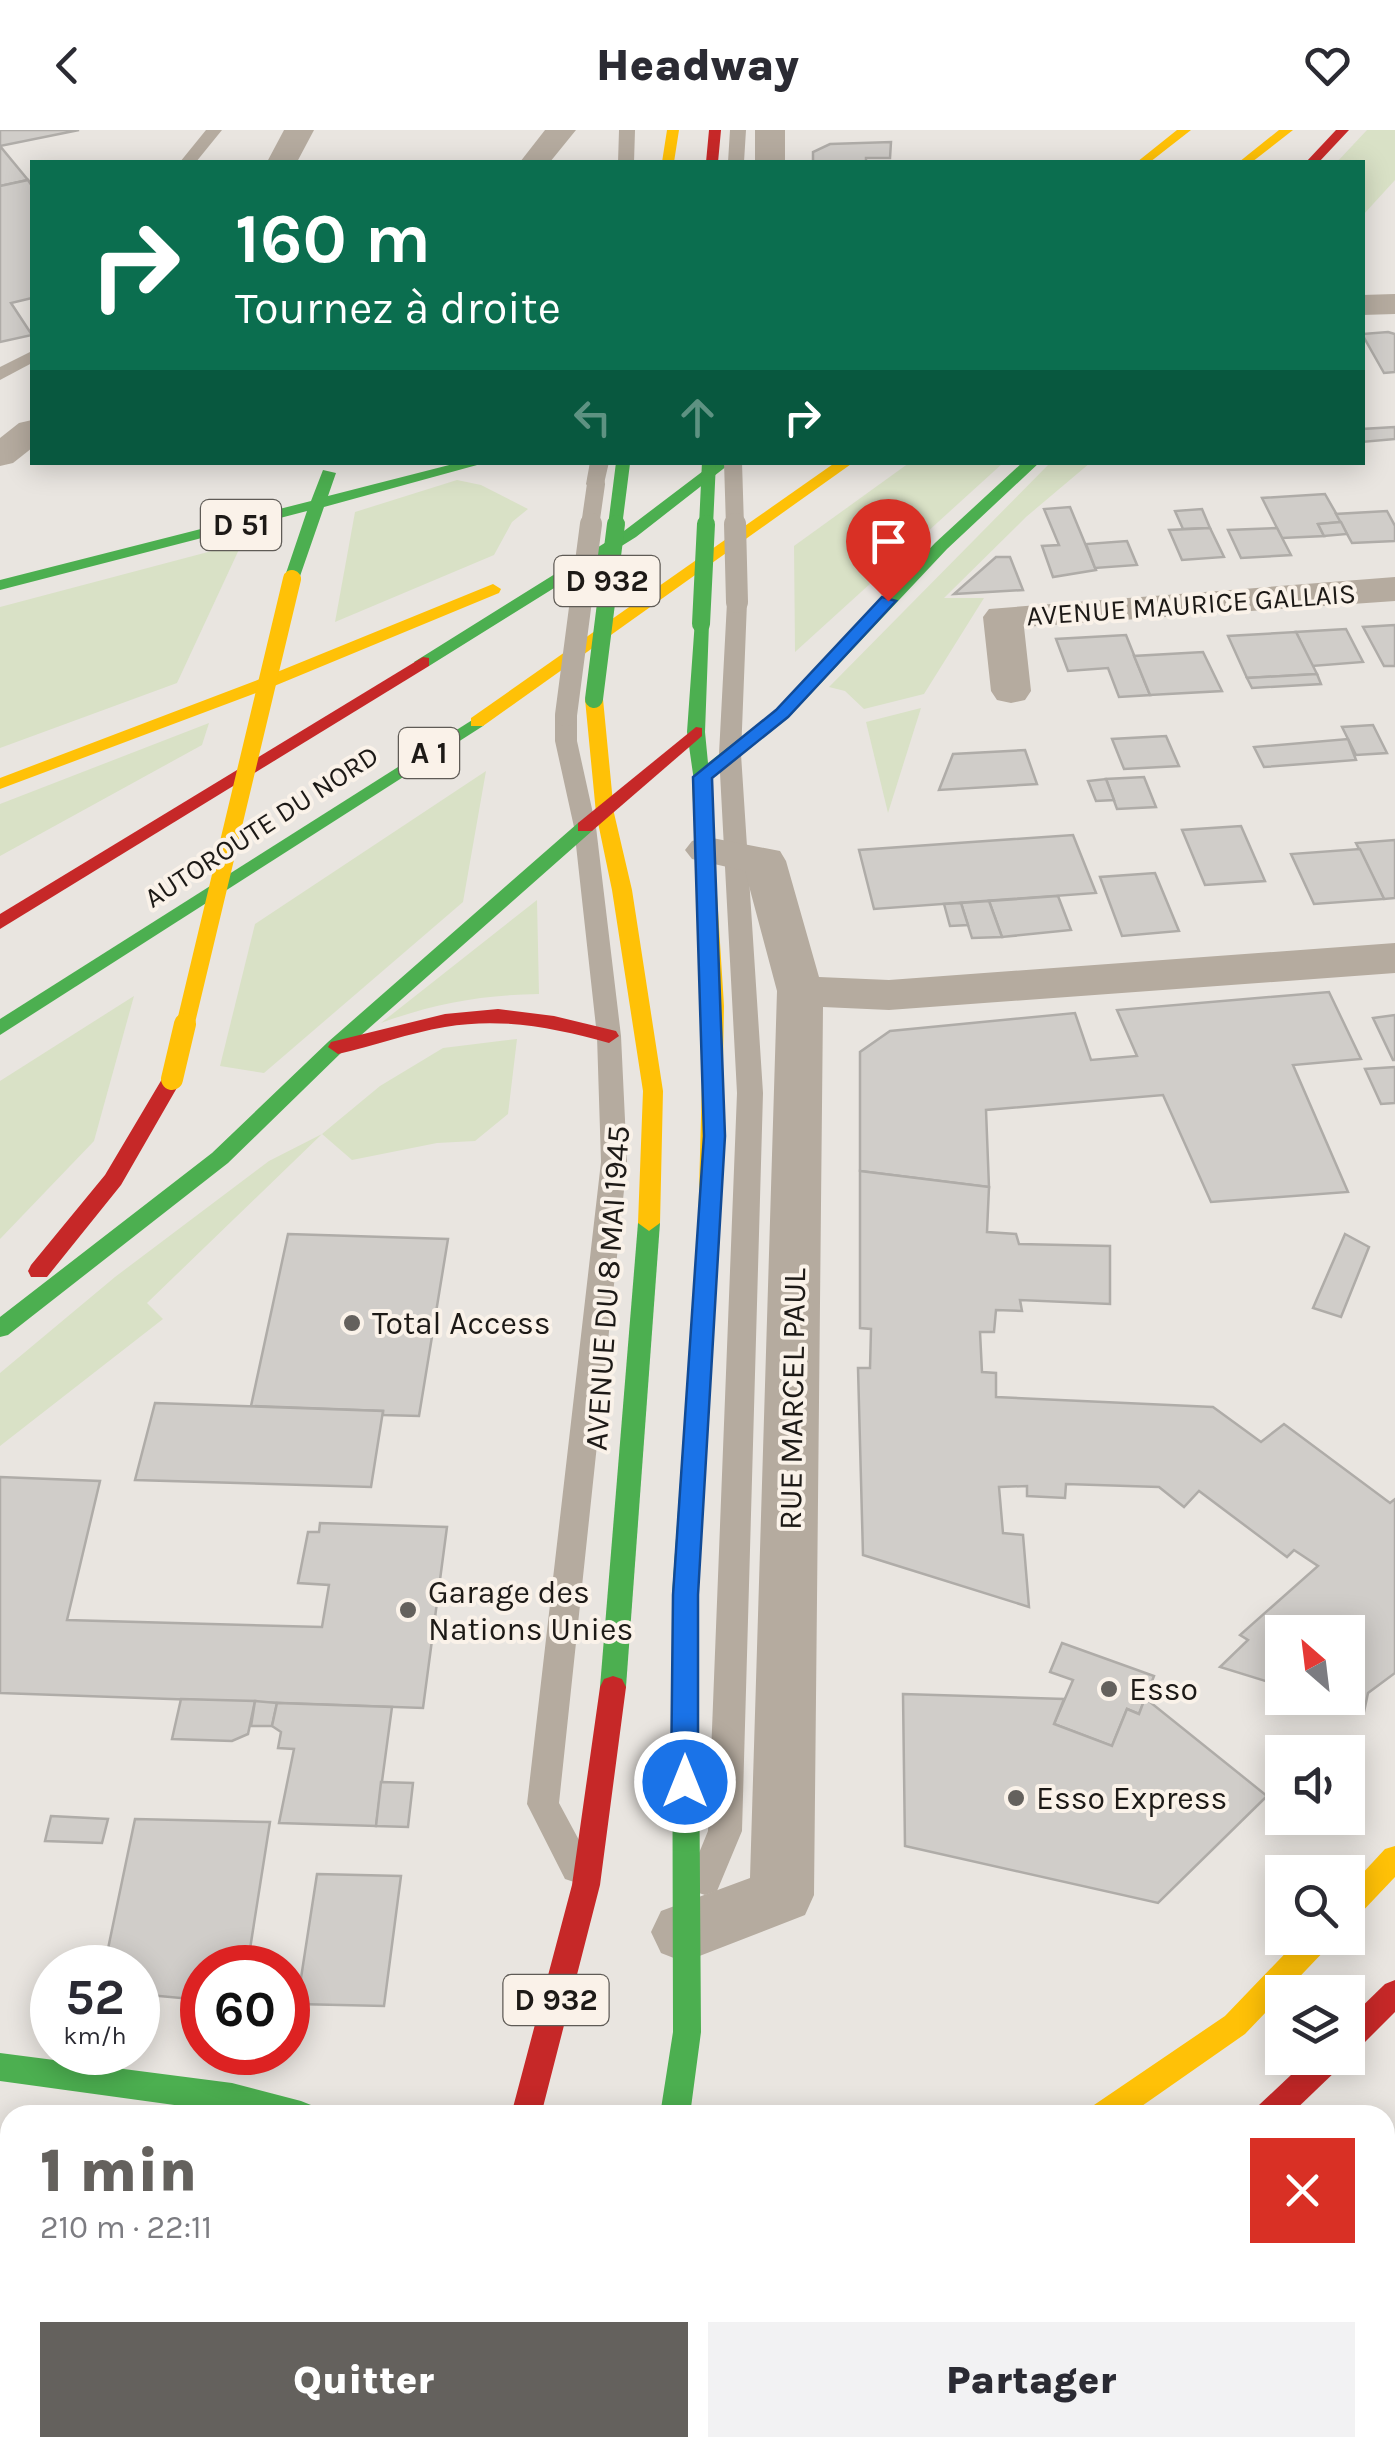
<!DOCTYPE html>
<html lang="fr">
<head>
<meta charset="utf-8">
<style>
	body { margin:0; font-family:Karla,sans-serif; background:#f2f2f3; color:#2b2b33; height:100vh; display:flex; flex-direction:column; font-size:38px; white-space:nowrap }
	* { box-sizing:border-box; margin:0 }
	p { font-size:32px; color:#7c7c81 }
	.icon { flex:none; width:55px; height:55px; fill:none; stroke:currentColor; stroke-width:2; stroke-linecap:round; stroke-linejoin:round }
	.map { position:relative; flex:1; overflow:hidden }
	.panel { position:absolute; left:0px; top:1975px; width:1395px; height:352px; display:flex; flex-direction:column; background:#fff; border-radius:30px 30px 0 0; box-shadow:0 5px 25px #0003 }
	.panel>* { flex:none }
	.guide { position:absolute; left:30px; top:30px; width:1335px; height:305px; border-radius:0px; box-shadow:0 5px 25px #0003; background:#0b6e4f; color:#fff; overflow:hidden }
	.needle { width:65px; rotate:332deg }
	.controls { position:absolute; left:1265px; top:1485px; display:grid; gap:20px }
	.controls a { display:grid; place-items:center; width:100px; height:100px; border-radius:0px; background:#fff; box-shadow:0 5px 25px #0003; font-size:50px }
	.speed { position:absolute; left:30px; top:1815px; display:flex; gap:20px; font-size:50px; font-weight:700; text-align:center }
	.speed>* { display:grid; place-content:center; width:130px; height:130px; border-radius:50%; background:#fff; box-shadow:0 5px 25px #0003; line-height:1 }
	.speed small { font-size:25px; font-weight:400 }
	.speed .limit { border:15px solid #d22; background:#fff; color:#111 }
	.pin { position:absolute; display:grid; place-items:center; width:85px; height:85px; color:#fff; margin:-102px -42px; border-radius:50% 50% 50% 0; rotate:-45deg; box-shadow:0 0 10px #0007 }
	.pin .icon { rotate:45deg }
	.me { position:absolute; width:110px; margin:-55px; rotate:0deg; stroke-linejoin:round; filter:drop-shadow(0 0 8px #0008) }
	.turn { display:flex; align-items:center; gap:35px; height:210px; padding:0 40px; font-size:45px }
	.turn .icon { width:130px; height:130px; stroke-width:2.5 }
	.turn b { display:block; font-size:70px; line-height:85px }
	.lanes { display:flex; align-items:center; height:95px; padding:0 40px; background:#0003; justify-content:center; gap:50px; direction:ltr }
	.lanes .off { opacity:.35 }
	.round { display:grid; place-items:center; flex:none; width:105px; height:105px; border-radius:0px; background:#f2f2f3 }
	.summary { display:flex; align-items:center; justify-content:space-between; height:170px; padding:0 40px }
	h1 { font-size:60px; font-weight:800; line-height:75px; color:#64615d }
	.button { display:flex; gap:20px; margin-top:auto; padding:20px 40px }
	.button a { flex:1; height:115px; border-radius:0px; background:#64615d; color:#fff; font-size:40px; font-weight:800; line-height:115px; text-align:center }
	.button a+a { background:#f2f2f3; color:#2b2b33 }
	header { display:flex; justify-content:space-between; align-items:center; height:130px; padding:0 40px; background:#fff; font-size:45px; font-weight:800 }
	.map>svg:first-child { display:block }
</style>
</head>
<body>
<header><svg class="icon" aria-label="back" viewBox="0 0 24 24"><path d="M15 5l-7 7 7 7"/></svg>Headway<svg class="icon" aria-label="heart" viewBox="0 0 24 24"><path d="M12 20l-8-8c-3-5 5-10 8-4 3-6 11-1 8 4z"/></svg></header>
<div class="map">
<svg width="1395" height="2327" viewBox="0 0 1395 2327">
	<rect width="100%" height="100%" fill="#e9e5e0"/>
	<g fill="#d9e1c6">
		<polygon points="1367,0 1395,0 1395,50 1363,85 1362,32 1337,32"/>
		<polygon points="909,333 1003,333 795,522 794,416"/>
		<polygon points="1050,333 1090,333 1026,387 944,468 984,468 924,564 864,579 845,561 829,557"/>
		<polygon points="457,350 481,355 528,379 512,392 494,425 335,492 355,382"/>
		<polygon points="242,413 177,553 0,618 0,477"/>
		<polygon points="921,578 888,683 866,592"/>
		<polygon points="209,593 202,615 0,726 0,674"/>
		<polygon points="486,641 463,772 264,943 220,936 255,794"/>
		<path d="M537,770L539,864C482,865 435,873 381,893Z"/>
		<polygon points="134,866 94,1011 0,1109 0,951"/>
		<polygon points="517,909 508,984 475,1011 437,1013 352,1030 322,1004 147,1173 163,1189 0,1316 0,1243 115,1147 269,1031 322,1004 380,956 443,918"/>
	</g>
	<g fill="#d0cdc9" stroke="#afaca8" stroke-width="2.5">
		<polygon points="0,0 79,0 0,16"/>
		<polygon points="891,12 890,28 866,28 866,32 813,32 813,22 830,14"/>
		<polygon points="0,16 28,50 0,56"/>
		<polygon points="28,50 32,56 32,168 11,173 32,205 0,212 0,56"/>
		<polygon points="1388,202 1395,204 1395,242 1384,243 1362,204"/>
		<polygon points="1395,297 1395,309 1362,312 1362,299"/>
		<polygon points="1325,364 1341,392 1318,394 1324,406 1282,408 1262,368"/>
		<polygon points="1070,377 1096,440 1053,447 1042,416 1059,415 1044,379"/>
		<polygon points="1202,379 1210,398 1183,399 1175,381"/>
		<polygon points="1387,381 1395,396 1395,411 1352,413 1336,384"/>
		<polygon points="1341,392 1347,404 1324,406 1318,394"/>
		<polygon points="1210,398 1224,427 1182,430 1169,400"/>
		<polygon points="1277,398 1291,425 1241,428 1228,400"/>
		<polygon points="1127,411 1137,435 1095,438 1086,414"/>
		<polygon points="996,427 1010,427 1023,460 954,464"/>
		<polygon points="1395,495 1395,536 1384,536 1363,497"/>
		<polygon points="1346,499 1363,532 1312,536 1296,502"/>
		<polygon points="1296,502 1317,544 1247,548 1228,506"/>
		<polygon points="1126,505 1150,565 1119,567 1108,538 1068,541 1056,509"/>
		<polygon points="1203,522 1222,561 1150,565 1134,526"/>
		<polygon points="1317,544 1321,554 1252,558 1247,548"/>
		<polygon points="1373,595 1387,623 1356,625 1342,597"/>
		<polygon points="1166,606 1179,636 1124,639 1112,609"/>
		<polygon points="1348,609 1356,630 1264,637 1254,617"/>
		<polygon points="1025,620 1037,654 939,660 953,624"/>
		<polygon points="1144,647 1156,677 1117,679 1106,649"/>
		<polygon points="1106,649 1114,670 1096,671 1088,651"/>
		<polygon points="1241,696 1265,751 1205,755 1182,700"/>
		<polygon points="1073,705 1096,763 874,779 859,720"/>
		<polygon points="1395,710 1395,768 1384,769 1356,713"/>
		<polygon points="1360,719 1384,769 1314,774 1291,724"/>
		<polygon points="1155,743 1179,801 1122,806 1100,747"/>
		<polygon points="1058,766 1071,800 1002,807 989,771"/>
		<polygon points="989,771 1002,807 972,808 961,773"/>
		<polygon points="961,773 968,795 950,796 944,774"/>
		<polygon points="1329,862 1361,929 1293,935 1348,1062 1211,1072 1163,965 986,980 989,1057 860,1041 860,922 890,901 1075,883 1091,930 1137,926 1117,880"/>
		<polygon points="1395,885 1395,930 1393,930 1373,888"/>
		<polygon points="1395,937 1395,973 1381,974 1365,939"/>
		<polygon points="860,1041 989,1057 987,1102 1016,1104 1019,1114 1110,1116 1110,1174 1020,1170 1022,1181 996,1180 994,1202 980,1202 982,1242 996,1243 996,1267 1213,1277 1261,1312 1284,1294 1390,1373 1395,1369 1395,1543 1368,1563 1364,1582 1318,1568 1348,1568 1348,1502 1282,1502 1282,1556 1220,1537 1248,1510 1240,1505 1318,1436 1294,1420 1287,1427 1199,1361 1184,1377 1159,1357 1066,1354 1065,1368 1027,1366 1027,1356 999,1357 1003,1403 1023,1405 1029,1477 863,1425 858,1238 870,1238 871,1199 860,1198"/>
		<polygon points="288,1104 448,1109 419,1286 383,1285 383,1281 251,1276"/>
		<polygon points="1345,1104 1369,1117 1341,1187 1313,1178"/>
		<polygon points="155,1273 383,1281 371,1357 135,1350"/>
		<polygon points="0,1347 100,1351 67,1490 322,1497 329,1455 298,1453 308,1402 319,1402 320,1393 447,1397 423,1578 0,1563"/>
		<polygon points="1062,1513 1154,1546 1139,1584 1127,1579 1112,1616 1054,1594 1073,1550 1050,1542"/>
		<polygon points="903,1564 1064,1569 1054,1594 1112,1616 1127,1579 1139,1584 1145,1568 1267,1666 1158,1773 905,1716"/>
		<polygon points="181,1569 255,1571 248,1604 232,1611 172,1609"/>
		<polygon points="255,1571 277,1573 272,1596 251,1596"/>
		<polygon points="277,1573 392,1577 376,1696 279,1693 294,1619 278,1618 281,1602 272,1596"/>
		<polygon points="381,1652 413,1653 408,1697 376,1696"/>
		<polygon points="51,1686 108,1689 102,1713 45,1711"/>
		<polygon points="135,1689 270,1692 247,1838 202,1838 202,1870 138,1864 138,1838 104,1838"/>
		<polygon points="317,1744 401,1746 384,1876 297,1874"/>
		<polygon points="1395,2109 1395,2217 1385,2218 1385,2110"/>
		<polygon points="0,2150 10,2153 10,2223 0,2262"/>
		<polygon points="1385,2312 1389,2327 1091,2327 1100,2318 1385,2318"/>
	</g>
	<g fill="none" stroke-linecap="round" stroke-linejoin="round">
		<g fill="#b5ab9f" fill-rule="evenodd">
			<polygon points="206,0 222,0 196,32 180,32"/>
			<polygon points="619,0 635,0 634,32 618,32"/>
			<polygon points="730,0 746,0 744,32 728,32"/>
			<polygon points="32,221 32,233 0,250 0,237"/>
			<polygon points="590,332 609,332 603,358 589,358 586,354"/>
			<polygon points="737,466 747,472 741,624 763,963 742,1701 717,1761 705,1765 693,1761 688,1750 708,1701 737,963 719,624 727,472"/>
			<polygon points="566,579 577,585 577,611 596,697 621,906 627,1032 559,1673 594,1738 589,1749 577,1753 565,1749 527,1674 601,1032 597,906 574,697 555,611 555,585"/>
		</g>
		<g fill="#b5ab9f" fill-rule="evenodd">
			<polygon points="284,0 314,0 297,32 267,32"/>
			<polygon points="545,0 576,0 550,32 520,32"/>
			<rect x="755" y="0" width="30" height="32"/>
			<polygon points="1395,164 1395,184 1362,185 1362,165"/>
			<polygon points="32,290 32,318 13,333 0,336 0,308 19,293"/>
			<polygon points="1395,447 1395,471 1024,497 1031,561 1025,570 1011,573 997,570 991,561 983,487 989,479"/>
			<polygon points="707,707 780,721 786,731 819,847 889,850 1395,813 1395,843 889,880 823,877 814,1765 805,1785 684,1832 661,1823 651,1802 661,1781 750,1748 777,861 745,741 692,729 685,720 692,711"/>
		</g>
		<g fill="#4caf50" fill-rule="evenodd">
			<polygon points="461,332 488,332 324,377 298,452 284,449 307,381 0,460 0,450 311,371 323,340 336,343 328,366"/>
			<polygon points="715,332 732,332 636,407 429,536 417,536 414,532 624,401"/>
			<polygon points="1023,332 1040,332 947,419 788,588 710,650 707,658 695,658 687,602 695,490 701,489 709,494 705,602 708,633 776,580 935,413"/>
			<polygon points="477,587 486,592 483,596 0,905 0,889"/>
			<polygon points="585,691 594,697 592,701 342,922 228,1033 8,1205 0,1207 0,1187 212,1023 328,912 578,693"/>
			<polygon points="649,1085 660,1093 626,1557 622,1565 613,1568 604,1565 600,1557 638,1093"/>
			<polygon points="709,1091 720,1099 698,1465 701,1902 690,1985 660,1985 673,1902 672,1465 698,1099"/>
			<polygon points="0,1923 232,1953 301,1971 311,1975 316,1985 247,1985 0,1951"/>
			<polygon points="448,2318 480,2318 479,2327 447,2327"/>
			<polygon points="626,2318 658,2318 656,2327 624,2327"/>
		</g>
		<g fill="#ffc107" fill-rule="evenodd">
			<polygon points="667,0 679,0 674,32 662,32"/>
			<polygon points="1177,0 1191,0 1150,32 1137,32"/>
			<polygon points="1279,0 1293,0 1252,32 1239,32"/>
			<polygon points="836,332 854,332 483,596 471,596 471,588"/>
			<polygon points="493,454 501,459 499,463 267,559 0,659 0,648 255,551"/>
			<polygon points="594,564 603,569 614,683 632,760 663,961 660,1093 649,1101 638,1093 643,961 612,760 596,683 585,569"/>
			<polygon points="701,649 710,654 724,876 720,1099 709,1107 698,1099 704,876 692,654"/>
			<polygon points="1395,1716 1395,1747 1358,1786 1348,1789 1348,1759 1385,1719"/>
			<polygon points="1300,1808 1332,1808 1328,1817 1245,1904 1129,1985 1089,1985 1094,1975 1225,1886"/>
		</g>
		<g fill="#c62828" fill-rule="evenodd">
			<polygon points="709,0 721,0 718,32 706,32"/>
			<polygon points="1336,0 1349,0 1319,32 1306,32"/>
			<polygon points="423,527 429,528 429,536 0,799 0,784"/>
			<polygon points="696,597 702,598 702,606 592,701 578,701 578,693"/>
			<path d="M498,879L554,886L616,901L619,906L609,913C555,898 502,887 445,897C409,903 374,916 338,924L328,917L331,912L445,884Z"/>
			<polygon points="172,942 182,949 121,1055 47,1147 31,1147 28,1141 31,1135 105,1045 165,944"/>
			<polygon points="613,1546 622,1549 626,1557 600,1755 541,1985 511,1985 572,1755 600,1557 604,1549"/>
			<polygon points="1395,1850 1395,1882 1358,1919 1348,1922 1348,1890 1385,1854"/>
			<polygon points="1309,1928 1343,1928 1339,1938 1290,1985 1254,1985 1259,1975"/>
			<polygon points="0,2019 10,2021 10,2051 0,2047"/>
		</g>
		<g stroke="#b5ab9f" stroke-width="18">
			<polyline points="733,332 735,396"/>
			<polyline points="590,396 596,354"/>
		</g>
		<g stroke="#b5ab9f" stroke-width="22">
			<polyline points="735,394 737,472"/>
			<polyline points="566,585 591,394"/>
		</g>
		<g stroke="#4caf50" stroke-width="14">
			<polyline points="615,396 623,333"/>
			<polyline points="706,396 709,332"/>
		</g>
		<g stroke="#4caf50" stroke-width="18">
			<polyline points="701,494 706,394"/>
			<polyline points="594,569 616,394"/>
		</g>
		<polyline stroke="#ffc107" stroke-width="18" points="185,896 292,449"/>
		<polyline stroke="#ffc107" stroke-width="22" points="172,949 185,894"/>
	</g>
	<polygon fill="#1a73e8" stroke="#114b97" stroke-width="2.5" points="882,467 896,471 788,587 712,648 725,1006 698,1465 698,1652 694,1660 685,1664 675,1660 671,1652 673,1465 704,1006 693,647 776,580"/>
	<g fill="#64615d" stroke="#faf2e9" stroke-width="4">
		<circle cx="352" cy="1193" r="10"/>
		<circle cx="408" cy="1480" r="10"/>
		<circle cx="1109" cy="1559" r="10"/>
		<circle cx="1016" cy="1668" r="10"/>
	</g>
	<g text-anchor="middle" stroke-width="8" stroke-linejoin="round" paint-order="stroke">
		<g font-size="28" fill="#1d1a17" stroke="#faf2e9">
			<text transform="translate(1191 474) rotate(-4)" y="10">AVENUE MAURICE GALLAIS</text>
			<text transform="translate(261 696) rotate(-33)" y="10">AUTOROUTE DU NORD</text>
		</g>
		<g fill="#faf2e9" stroke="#5f5b56" stroke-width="2.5">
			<rect x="201" y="370" width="80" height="50" rx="8"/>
			<rect x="554.5" y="426" width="105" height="50" rx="8"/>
			<rect x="399" y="598" width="60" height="50" rx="8"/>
			<rect x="503.5" y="1845" width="105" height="50" rx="8"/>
		</g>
		<g font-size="30" font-weight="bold" fill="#1d1a17">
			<text x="241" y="405">D 51</text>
			<text x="607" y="461">D 932</text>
			<text x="429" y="633">A 1</text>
			<text x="556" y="1880">D 932</text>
		</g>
		<g font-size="32" fill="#1d1a17" stroke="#faf2e9">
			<text transform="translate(607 1158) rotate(-86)" y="11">AVENUE DU 8 MAI 1945</text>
			<text transform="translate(792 1269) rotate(-89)" y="11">RUE MARCEL PAUL</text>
		</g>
		<g font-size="32" fill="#1d1a17" stroke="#faf2e9" text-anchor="start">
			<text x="372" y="1204">Total Access</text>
			<text x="428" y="1473">Garage des<tspan x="428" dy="37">Nations Unies</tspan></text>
			<text x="1129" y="1570">Esso</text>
			<text x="1036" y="1679">Esso Express</text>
		</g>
	</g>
</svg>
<div class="controls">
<a><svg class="needle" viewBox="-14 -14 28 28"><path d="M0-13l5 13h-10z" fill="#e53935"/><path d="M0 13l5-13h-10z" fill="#7c7c81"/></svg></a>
<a><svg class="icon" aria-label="sound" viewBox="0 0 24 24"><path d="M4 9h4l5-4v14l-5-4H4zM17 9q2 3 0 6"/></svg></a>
<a><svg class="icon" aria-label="search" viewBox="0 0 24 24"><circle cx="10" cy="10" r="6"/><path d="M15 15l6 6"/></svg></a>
<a><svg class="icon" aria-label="layers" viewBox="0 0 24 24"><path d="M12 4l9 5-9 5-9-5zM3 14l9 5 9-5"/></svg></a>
</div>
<div class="speed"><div>52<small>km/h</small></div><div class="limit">60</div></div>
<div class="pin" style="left:888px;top:471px;background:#d93025"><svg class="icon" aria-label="arrive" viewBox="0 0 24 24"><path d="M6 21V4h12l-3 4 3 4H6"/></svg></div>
<svg class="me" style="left:685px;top:1652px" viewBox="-20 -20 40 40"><circle r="17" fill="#1a73e8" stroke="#fff" stroke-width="3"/><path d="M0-11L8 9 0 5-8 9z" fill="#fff"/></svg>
<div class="guide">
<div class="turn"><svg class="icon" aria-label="right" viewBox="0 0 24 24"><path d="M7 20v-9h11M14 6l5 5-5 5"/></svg><div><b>160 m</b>Tournez à droite</div></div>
<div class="lanes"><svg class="icon off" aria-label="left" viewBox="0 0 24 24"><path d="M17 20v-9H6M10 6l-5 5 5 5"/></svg><svg class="icon off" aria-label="ahead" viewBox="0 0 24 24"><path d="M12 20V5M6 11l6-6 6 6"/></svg><svg class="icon" aria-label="right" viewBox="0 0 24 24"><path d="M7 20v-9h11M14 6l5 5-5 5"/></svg></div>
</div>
<section class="panel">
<div class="summary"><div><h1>1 min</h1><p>210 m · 22:11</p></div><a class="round" style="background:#d93025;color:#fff"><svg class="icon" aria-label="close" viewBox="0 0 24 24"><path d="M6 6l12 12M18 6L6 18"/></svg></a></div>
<div class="button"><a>Quitter</a><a>Partager</a></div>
</section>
</div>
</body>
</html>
